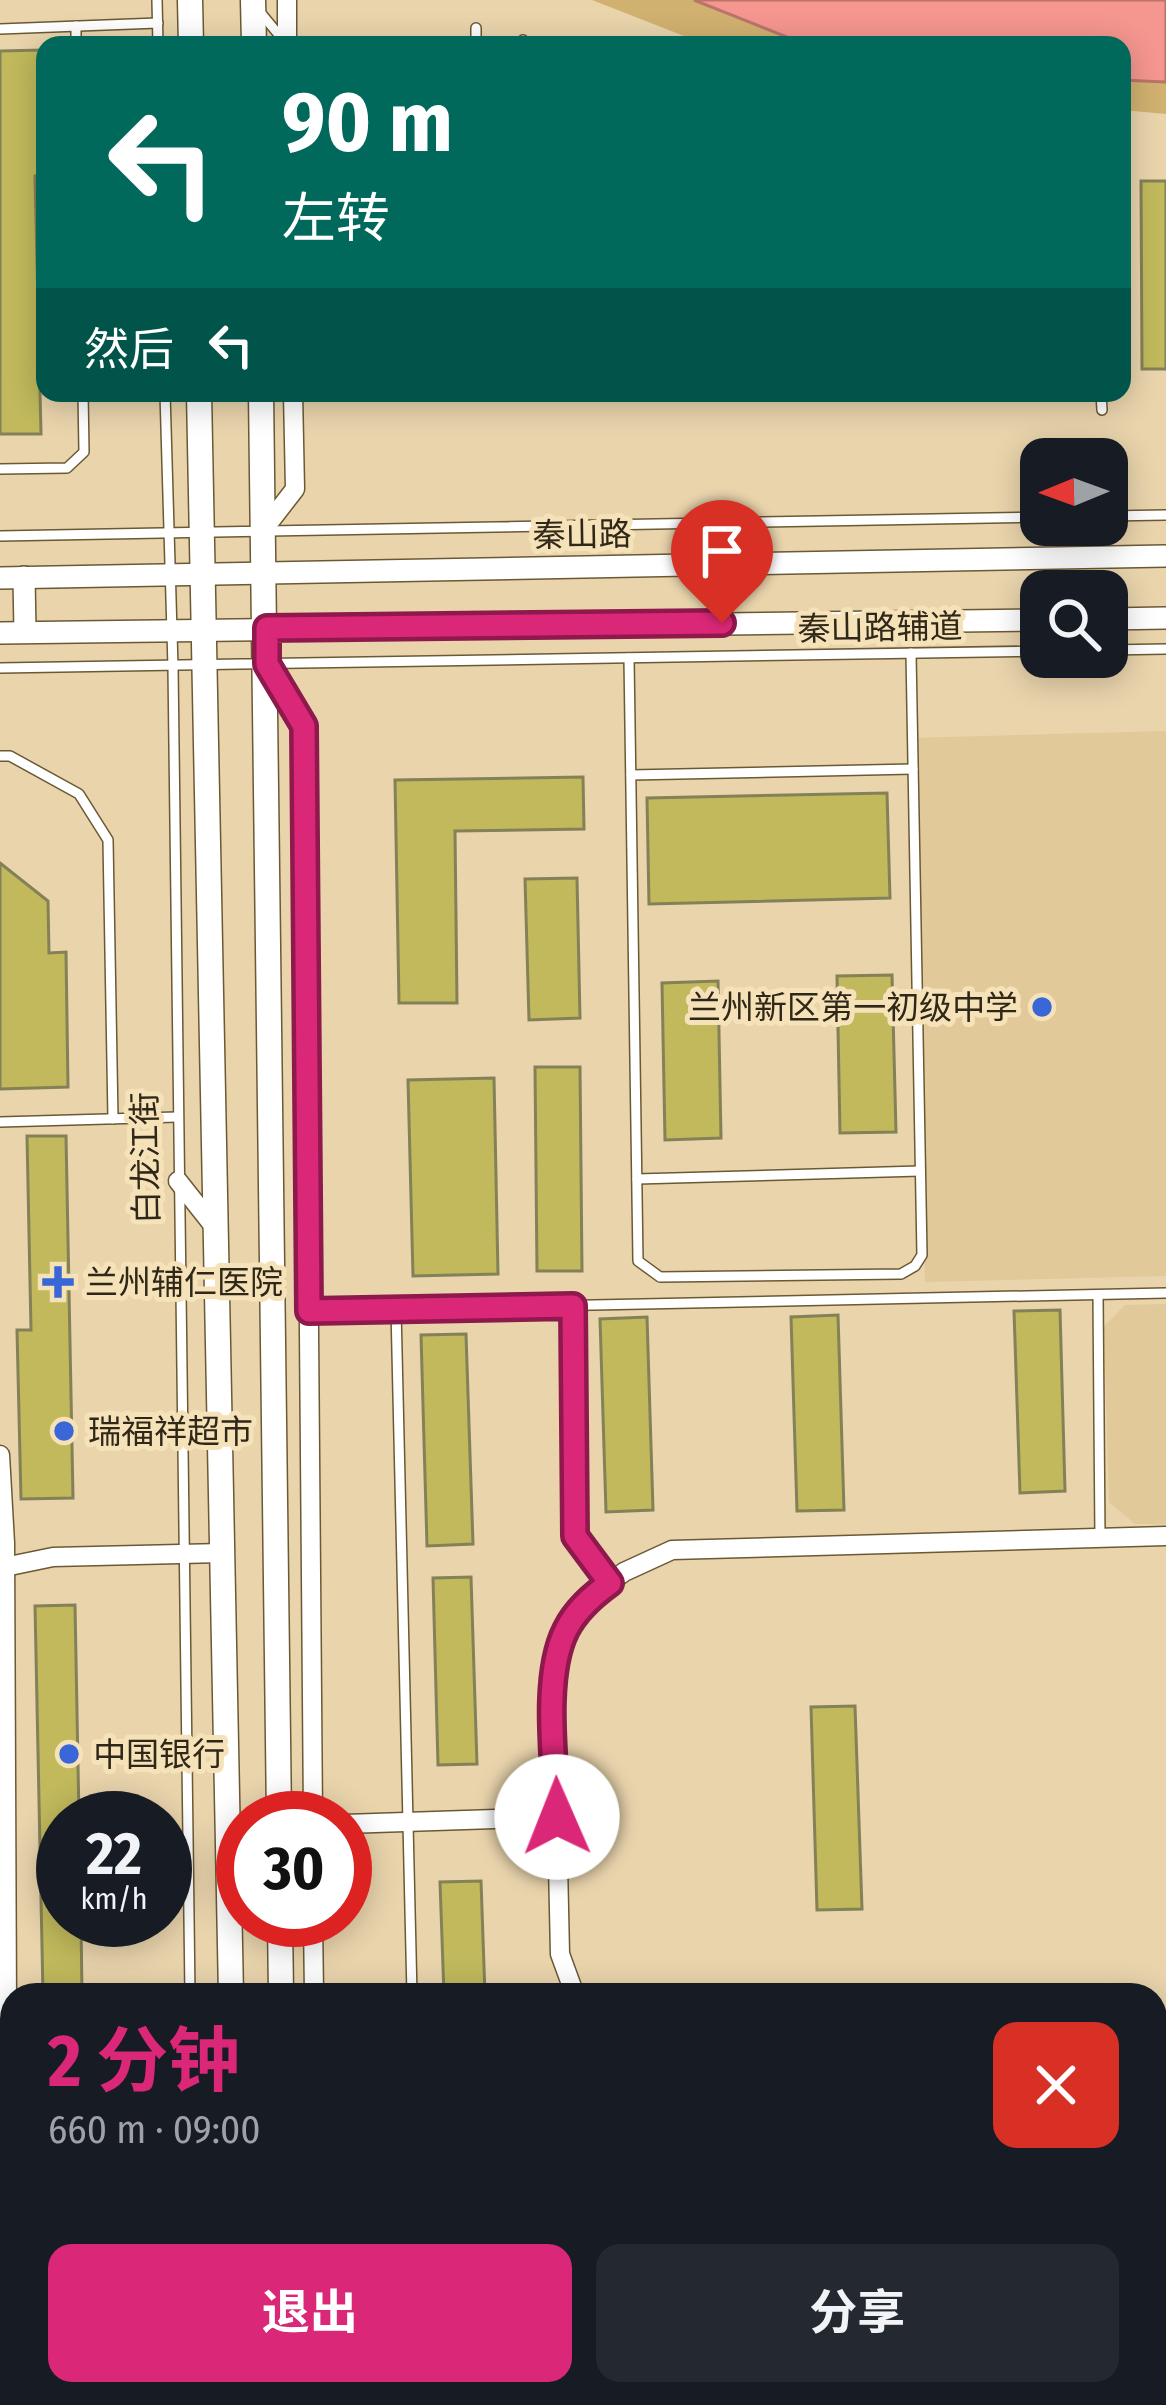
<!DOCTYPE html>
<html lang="zh">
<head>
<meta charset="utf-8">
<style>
	body { margin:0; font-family:"Fira Sans Condensed","Noto Sans SC",sans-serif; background:#242831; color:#f1f3f6; height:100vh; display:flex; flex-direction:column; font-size:45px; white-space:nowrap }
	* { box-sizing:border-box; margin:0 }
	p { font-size:39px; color:#9ea1a6 }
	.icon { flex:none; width:66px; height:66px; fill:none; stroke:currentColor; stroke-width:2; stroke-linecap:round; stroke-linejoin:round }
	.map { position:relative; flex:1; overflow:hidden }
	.side { position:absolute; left:0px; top:1983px; width:1167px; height:423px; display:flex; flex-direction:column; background:#171b24; border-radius:36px 36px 0 0; box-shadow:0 6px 30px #0003 }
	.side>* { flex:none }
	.guide { position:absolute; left:36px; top:36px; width:1095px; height:366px; border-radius:24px; box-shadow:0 6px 30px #0003; background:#00695c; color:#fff; overflow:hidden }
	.needle { width:78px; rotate:269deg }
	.buttons { position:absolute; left:1020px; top:438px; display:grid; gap:24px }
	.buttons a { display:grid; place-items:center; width:108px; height:108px; border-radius:24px; background:#171b24; box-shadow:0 6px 30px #0003; font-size:60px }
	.speed { position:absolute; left:36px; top:1791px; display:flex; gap:24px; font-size:60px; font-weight:700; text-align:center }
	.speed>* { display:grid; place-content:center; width:156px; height:156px; border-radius:50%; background:#171b24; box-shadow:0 6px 30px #0003; line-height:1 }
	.speed small { font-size:30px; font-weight:400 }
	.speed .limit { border:18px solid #d22; background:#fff; color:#111 }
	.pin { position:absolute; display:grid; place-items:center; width:102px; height:102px; color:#fff; margin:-123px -51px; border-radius:50% 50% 50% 0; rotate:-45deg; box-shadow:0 0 12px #0007 }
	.pin .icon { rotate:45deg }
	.me { position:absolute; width:132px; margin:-66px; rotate:359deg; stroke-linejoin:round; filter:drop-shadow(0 0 9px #0008) }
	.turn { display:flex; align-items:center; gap:42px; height:252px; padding:0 48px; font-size:54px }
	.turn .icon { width:156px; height:156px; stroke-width:2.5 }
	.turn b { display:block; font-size:84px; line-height:102px }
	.then { display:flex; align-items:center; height:114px; padding:0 48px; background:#0003; gap:24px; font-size:45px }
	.round { display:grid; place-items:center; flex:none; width:126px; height:126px; border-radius:24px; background:#242831 }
	.overview { display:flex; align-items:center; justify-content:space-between; height:204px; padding:0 48px }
	h1 { font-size:72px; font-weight:700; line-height:90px; color:#db2777 }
	.button { display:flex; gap:24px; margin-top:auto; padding:24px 48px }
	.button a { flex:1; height:138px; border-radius:24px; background:#db2777; color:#fff; font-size:48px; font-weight:700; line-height:138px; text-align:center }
	.button a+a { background:#242831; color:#f1f3f6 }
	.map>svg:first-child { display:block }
</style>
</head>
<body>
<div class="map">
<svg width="1166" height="2405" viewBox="0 0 1166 2405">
	<rect width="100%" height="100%" fill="#e9d4ac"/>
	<g fill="#e1c999">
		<polygon points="1166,731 1166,1276 925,1282 911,738"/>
		<polygon points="1166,1304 1166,1524 1135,1524 1109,1502 1104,1326 1125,1305"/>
	</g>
	<polygon fill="#d1b170" points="592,0 1166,0 1166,114 1122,110 1122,45 707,45"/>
	<polygon fill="#f5968f" stroke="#ba756b" stroke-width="3" points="694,0 1166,0 1166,82 1122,80 1122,45 807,45"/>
	<g fill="#c1b95c" stroke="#848158" stroke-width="3">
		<polygon points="42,50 45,175 35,176 41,434 0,434 0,51"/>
		<polygon points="1141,181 1166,181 1166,369 1142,369"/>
		<polygon points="583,777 584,829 455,831 457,1003 399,1003 395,780"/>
		<polygon points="887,793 890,898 649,904 647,798"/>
		<polygon points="0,863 48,901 49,953 66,952 68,1087 0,1089"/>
		<polygon points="577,878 580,1018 529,1020 525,879"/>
		<polygon points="892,975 896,1132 840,1133 837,976"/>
		<polygon points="718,981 721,1138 665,1140 662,983"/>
		<polygon points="535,1067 580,1067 582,1271 537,1271"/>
		<polygon points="494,1078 498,1274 413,1276 408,1080"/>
		<polygon points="27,1136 66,1136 73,1498 21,1499 17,1330 31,1330"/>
		<polygon points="1060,1310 1065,1491 1020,1493 1014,1311"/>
		<polygon points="838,1315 844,1510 797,1511 791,1317"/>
		<polygon points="647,1317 653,1510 606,1512 600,1319"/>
		<polygon points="466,1334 473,1544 427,1546 421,1335"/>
		<polygon points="471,1577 477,1764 438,1765 433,1578"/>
		<polygon points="75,1605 79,1818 63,1818 63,1920 81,1920 82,1995 43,1995 35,1606"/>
		<polygon points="855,1706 862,1909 817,1910 811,1707"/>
		<polygon points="481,1881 485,1995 444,1995 440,1882"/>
		<rect x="0" y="2287" width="12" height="39"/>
	</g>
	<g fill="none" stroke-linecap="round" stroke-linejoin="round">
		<defs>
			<g id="service">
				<polyline points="157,0 158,45"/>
				<polyline points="260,12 284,41"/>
				<polyline points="76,26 76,45"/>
				<polyline points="476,28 476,45"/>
				<polyline points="0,29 158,23"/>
				<polyline points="523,40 524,45"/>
				<polyline points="165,393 173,667 190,1995"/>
				<polyline points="1101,393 1102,410"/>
				<polyline points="0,469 67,468 84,452 83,393"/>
				<polyline points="1107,516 1166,515"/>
				<polyline points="0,536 1041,517"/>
				<polyline points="1107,650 1166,649"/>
				<polyline points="629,658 638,1261 660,1277 901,1274 915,1266 922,1255 911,653"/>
				<polyline points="0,668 1041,651"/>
				<polyline points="0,756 10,756 79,794 108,840 113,1119"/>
				<polyline points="631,775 913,769"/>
				<polyline points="0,1122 177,1117"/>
				<polyline points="637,1179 920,1171"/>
				<polyline points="1098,1295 1100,1538"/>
				<polyline points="573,1306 575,1536 610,1583"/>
				<polyline points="396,1309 412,1995"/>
				<polyline points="309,1311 1166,1293"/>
				<polyline points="0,2349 12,2349"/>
				<polyline points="1155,2378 1166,2378"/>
				<polyline points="196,2394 196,2405"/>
				<polyline points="567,2394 586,2405"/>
				<polyline points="209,2405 239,2395 303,2394"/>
			</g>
			<g id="minor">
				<polyline points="287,0 287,45"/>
				<polyline points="264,529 295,489 293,393"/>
				<polyline points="267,664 304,726 313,1818"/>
				<polyline points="178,1181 216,1229"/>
				<polyline points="0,1455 5,1543 8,2238"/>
				<polyline points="0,1568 53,1557 222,1553"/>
				<polyline points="345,1824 557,1817"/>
				<polyline points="313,1920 314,1995"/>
				<polyline points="575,1995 560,1954 554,1682 564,1633 586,1601 624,1572 672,1550 1166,1536"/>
				<polyline points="1155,2081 1166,2080"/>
				<polyline points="317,2394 317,2405"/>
			</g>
			<g id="tertiary">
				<polyline points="24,577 25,632"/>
				<polyline points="0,578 1166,556"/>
				<polyline points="1107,619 1166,618"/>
				<polyline points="0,633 1041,620"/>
			</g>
			<g id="secondary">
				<polyline points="190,0 191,45"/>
				<polyline points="253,0 254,45"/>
				<polyline points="199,393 231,1995"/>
				<polyline points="261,393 279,1818"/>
				<polyline points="280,1920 281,1995"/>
				<polyline points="239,2394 239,2405"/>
				<polyline points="284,2394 285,2405"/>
			</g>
		</defs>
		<use href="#service" stroke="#6b5934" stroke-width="12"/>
		<use href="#minor" stroke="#6b5934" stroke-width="21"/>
		<use href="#tertiary" stroke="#6b5934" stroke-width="24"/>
		<use href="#secondary" stroke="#6b5934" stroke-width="27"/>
		<use href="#service" stroke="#fff" stroke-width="9"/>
		<use href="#minor" stroke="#fff" stroke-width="18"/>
		<use href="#tertiary" stroke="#fff" stroke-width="21"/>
		<use href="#secondary" stroke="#fff" stroke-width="24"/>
	</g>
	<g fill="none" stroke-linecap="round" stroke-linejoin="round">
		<defs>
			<path id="route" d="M557,1817C555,1765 542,1677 566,1630C576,1610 592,1596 610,1583L575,1536L573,1306L309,1311L304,726L267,664V628L722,623"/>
		</defs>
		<use href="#route" stroke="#8e194d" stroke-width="30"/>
		<use href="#route" stroke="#db2777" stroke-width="21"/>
	</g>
	<g fill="#3967d7" stroke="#f6e2b9" stroke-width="4.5">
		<circle cx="1042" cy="1007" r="12"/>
		<path d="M52 1264h12v12h12v12h-12v12h-12v-12h-12v-12h12z"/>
		<circle cx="64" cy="1431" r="12"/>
		<circle cx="69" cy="1754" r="12"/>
	</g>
	<g text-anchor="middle" stroke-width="10" stroke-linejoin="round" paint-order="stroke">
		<g font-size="33" fill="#2f2718" stroke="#f6e2b9">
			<text transform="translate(582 534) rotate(-1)" y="12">秦山路</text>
			<text transform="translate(880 627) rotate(-1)" y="12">秦山路辅道</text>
			<text transform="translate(145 1158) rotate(-91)" y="12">白龙江街</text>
		</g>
		<g font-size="33" fill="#2f2718" stroke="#f6e2b9" text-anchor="start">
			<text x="1018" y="1019" text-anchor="end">兰州新区第一初级中学</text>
			<text x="85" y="1294">兰州辅仁医院</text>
			<text x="88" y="1443">瑞福祥超市</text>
			<text x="93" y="1766">中国银行</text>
		</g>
	</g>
</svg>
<div class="buttons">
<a><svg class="needle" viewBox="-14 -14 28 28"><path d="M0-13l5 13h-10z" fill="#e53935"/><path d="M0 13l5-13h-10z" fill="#9ea1a6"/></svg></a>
<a><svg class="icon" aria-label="search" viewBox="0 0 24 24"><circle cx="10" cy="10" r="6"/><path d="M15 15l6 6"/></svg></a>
</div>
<div class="speed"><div>22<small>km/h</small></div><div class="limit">30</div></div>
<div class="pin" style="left:722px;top:623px;background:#d93025"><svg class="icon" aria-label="arrive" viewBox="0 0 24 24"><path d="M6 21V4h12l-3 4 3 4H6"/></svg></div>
<svg class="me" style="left:557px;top:1817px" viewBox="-20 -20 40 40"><circle r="19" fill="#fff"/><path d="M0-13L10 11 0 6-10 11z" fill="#db2777"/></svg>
<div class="guide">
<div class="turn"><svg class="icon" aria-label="left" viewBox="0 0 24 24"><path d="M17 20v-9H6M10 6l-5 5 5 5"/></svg><div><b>90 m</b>左转</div></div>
<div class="then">然后<svg class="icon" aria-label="left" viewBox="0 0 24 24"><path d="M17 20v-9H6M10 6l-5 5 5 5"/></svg></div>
</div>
<section class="side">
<div class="overview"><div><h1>2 分钟</h1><p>660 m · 09:00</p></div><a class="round" style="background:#d93025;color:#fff"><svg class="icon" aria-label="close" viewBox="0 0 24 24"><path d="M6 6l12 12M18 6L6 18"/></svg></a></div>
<div class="button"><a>退出</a><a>分享</a></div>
</section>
</div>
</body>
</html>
